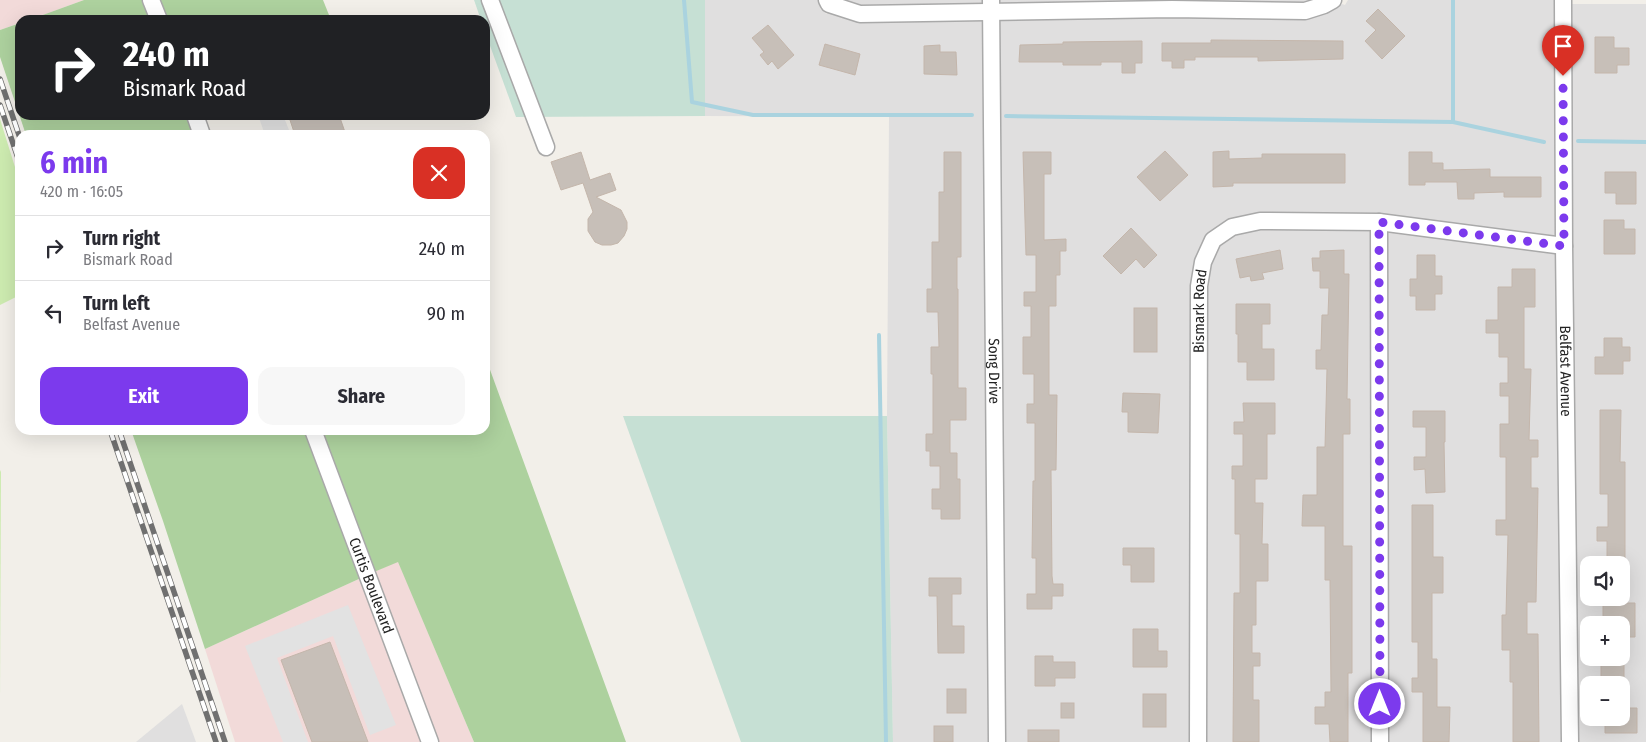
<!DOCTYPE html>
<html lang="en">
<head>
<meta charset="utf-8">
<style>
	body { margin:0; font-family:"Fira Sans Condensed",sans-serif; background:#f7f7f7; color:#2b2b33; height:100vh; display:flex; flex-direction:column; font-size:19px; white-space:nowrap }
	* { box-sizing:border-box; margin:0 }
	p { font-size:16px; color:#7c7c81 }
	.icon { flex:none; width:28px; height:28px; fill:none; stroke:currentColor; stroke-width:2; stroke-linecap:round; stroke-linejoin:round }
	.map { position:relative; flex:1; overflow:hidden }
	.drawer { position:absolute; left:15px; top:130px; width:475px; height:305px; display:flex; flex-direction:column; background:#fff; border-radius:15px; box-shadow:0 5px 20px #0002 }
	.drawer>* { flex:none }
	.guide { position:absolute; left:15px; top:15px; width:475px; height:105px; border-radius:15px; box-shadow:0 5px 20px #0002; background:#202124; color:#fff; overflow:hidden }
	.controls { position:absolute; left:1580px; top:556px; display:grid; gap:10px }
	.controls a { display:grid; place-items:center; width:50px; height:50px; border-radius:10px; background:#fff; box-shadow:0 5px 20px #0002; font-size:25px }
	.pin { position:absolute; display:grid; place-items:center; width:42px; height:42px; color:#fff; margin:-51px -21px; border-radius:50% 50% 50% 0; rotate:-45deg; box-shadow:0 0 5px #0007 }
	.pin .icon { rotate:45deg }
	.me { position:absolute; width:55px; margin:-28px; rotate:0deg; stroke-linejoin:round; filter:drop-shadow(0 0 4px #0008) }
	.turn { display:flex; align-items:center; gap:18px; height:105px; padding:0 25px; font-size:22px }
	.turn .icon { width:65px; height:65px; stroke-width:2.5 }
	.turn b { display:block; font-size:35px; line-height:42px }
	.round { display:grid; place-items:center; flex:none; width:52px; height:52px; border-radius:15px; background:#f7f7f7 }
	.headline { display:flex; align-items:center; justify-content:space-between; height:85px; padding:0 25px }
	h1 { font-size:30px; font-weight:700; line-height:38px; color:#7c3aed }
	.button { display:flex; gap:10px; margin-top:auto; padding:10px 25px }
	.button a { flex:1; height:58px; border-radius:15px; background:#7c3aed; color:#fff; font-size:20px; font-weight:700; line-height:58px; text-align:center }
	.button a+a { background:#f7f7f7; color:#2b2b33 }
	ul { padding:0; list-style:none }
	li { display:flex; align-items:center; gap:15px; height:65px; padding:0 25px; border-top:1px solid #e1e1e2 }
	li div { flex:1 }
	li b { display:block; font-size:19px }
	li em { font-style:normal }
	.map>svg:first-child { display:block }
</style>
</head>
<body>
<div class="map">
<svg width="1646" height="742" viewBox="0 0 1646 742">
	<rect width="100%" height="100%" fill="#f2efe9"/>
	<g fill="#e0dfdf" fill-rule="evenodd">
		<polygon points="705,0 819,0 821,4 820,9 824,10 826,14 830,12 984,19 990,742 893,742 887,416 889,117 705,116"/>
		<polygon points="842,0 984,0 984,4 861,6"/>
		<polygon points="998,0 1165,0 1165,2 998,4"/>
		<polygon points="1179,0 1315,0 1304,3 1179,2"/>
		<polygon points="1348,0 1556,0 1557,238 1385,214 1260,213 1207,236 1192,742 1004,742 998,19 1325,13 1342,4 1345,5"/>
		<path d="M1570,4H1646V742H1577ZM1589,565H1621V598H1589ZM1589,625H1621V658H1589ZM1589,685H1621V718H1589Z"/>
		<polygon points="1261,229 1372,229 1373,742 1205,742 1206,287 1209,265 1218,245 1234,234"/>
		<polygon points="1386,230 1557,253 1563,742 1387,742"/>
		<polygon points="182,704 196,742 136,742"/>
	</g>
	<g fill="#f2dad9">
		<polygon points="0,0 84,0 29,20 20,20 20,23 0,30"/>
		<polygon points="398,561 474,742 437,742 374,572"/>
		<polygon points="361,578 423,742 235,742 205,649"/>
	</g>
	<g fill="#cdebb0">
		<polygon points="0,119 20,183 20,295 0,305"/>
		<polygon points="0,470 1,472 0,700"/>
	</g>
	<g fill="#add19e">
		<polygon points="84,0 144,0 152,20 29,20"/>
		<polygon points="159,0 323,0 331,20 166,20"/>
		<polygon points="20,23 20,115 187,115 195,135 26,135 0,57 0,30"/>
		<polygon points="485,356 626,742 474,742 398,562 374,572 320,430 485,430"/>
		<polygon points="131,430 305,430 361,578 205,649 163,521"/>
	</g>
	<g fill="#c6e0d4">
		<polygon points="474,0 705,0 705,116 516,117 485,32 485,20 481,20"/>
		<polygon points="623,416 887,416 893,742 741,742"/>
	</g>
	<g fill="#e2e2e2">
		<polygon points="258,115 283,115 291,135 265,135"/>
		<polygon points="348,605 396,725 370,735 333,636 277,658 308,742 283,742 245,646"/>
	</g>
	<g fill="none" stroke-linecap="round" stroke-linejoin="round">
		<g stroke="#aad3df" stroke-width="4">
			<polyline points="684,0 692,102 753,115 972,115"/>
			<polyline points="1453,0 1453,122"/>
			<polyline points="1006,116 1453,122 1544,142"/>
			<polyline points="1578,141 1646,142"/>
			<polyline points="879,335 886,742"/>
		</g>
	</g>
	<g fill="#c7bfb8" stroke="#c4b6ab">
		<polygon points="1378,9 1405,36 1382,59 1365,41 1376,30 1366,21"/>
		<polygon points="768,25 794,55 778,69 772,61 768,65 760,55 764,52 752,38"/>
		<polygon points="1595,37 1614,37 1614,48 1629,48 1629,65 1617,65 1617,73 1595,73"/>
		<polygon points="1211,40 1343,41 1343,59 1258,61 1258,57 1195,57 1195,60 1184,60 1184,68 1172,68 1172,61 1162,61 1162,43 1211,43"/>
		<polygon points="1142,41 1142,63 1135,63 1135,73 1122,73 1122,62 1101,62 1101,65 1063,65 1063,62 1019,62 1020,45 1063,44 1063,42"/>
		<polygon points="825,44 860,54 855,75 819,65"/>
		<polygon points="940,45 940,52 956,52 957,75 924,74 924,46"/>
		<polygon points="295,115 339,115 346,135 295,135 289,117"/>
		<polygon points="1165,151 1188,175 1160,201 1137,177"/>
		<polygon points="1229,151 1229,159 1262,158 1262,154 1345,154 1345,183 1233,183 1233,186 1213,187 1213,152"/>
		<polygon points="581,152 590,180 610,173 616,190 596,197 621,210 627,222 627,229 624,236 618,243 611,245 602,245 595,242 588,231 588,219 593,212 583,183 561,190 551,162"/>
		<polygon points="944,152 961,152 961,257 957,257 957,289 958,289 958,388 966,388 966,420 950,420 950,453 957,453 957,479 960,479 960,519 941,519 941,509 932,509 932,489 940,489 940,466 930,466 930,451 926,451 926,434 933,434 933,374 931,374 931,347 939,347 938,312 927,312 927,289 932,289 932,242 939,242 939,192 944,192"/>
		<polygon points="1023,152 1051,152 1051,174 1044,174 1044,240 1066,239 1066,251 1060,251 1060,275 1056,275 1056,306 1049,306 1049,395 1057,395 1056,470 1051,470 1052,576 1053,584 1063,584 1063,596 1052,596 1052,609 1027,609 1027,594 1036,594 1036,558 1032,558 1033,481 1035,481 1035,423 1027,423 1027,404 1034,404 1034,374 1023,374 1023,337 1031,337 1031,306 1024,306 1024,292 1036,292 1036,255 1026,255"/>
		<polygon points="1409,152 1432,152 1432,163 1443,163 1443,170 1490,169 1490,177 1541,177 1541,197 1504,197 1504,192 1474,193 1474,199 1458,199 1457,182 1425,182 1425,185 1409,185"/>
		<polygon points="1605,172 1636,172 1636,204 1616,204 1616,193 1605,193"/>
		<polygon points="1604,220 1624,220 1624,229 1635,229 1635,254 1604,254"/>
		<polygon points="1131,228 1157,255 1144,268 1136,259 1121,274 1103,256"/>
		<polygon points="1280,250 1283,269 1262,273 1264,279 1251,281 1250,276 1240,278 1236,259"/>
		<polygon points="1344,250 1344,274 1349,274 1347,399 1350,399 1350,434 1343,434 1343,546 1352,546 1352,673 1348,673 1348,742 1330,742 1329,724 1315,724 1315,707 1325,707 1325,692 1331,692 1330,580 1325,580 1325,526 1302,526 1303,495 1317,495 1317,447 1325,447 1327,369 1316,369 1316,350 1321,350 1322,315 1328,315 1329,288 1320,288 1320,271 1313,271 1312,258 1320,258 1320,251"/>
		<polygon points="1417,255 1435,255 1435,276 1442,276 1442,294 1435,294 1435,310 1416,310 1416,296 1410,296 1410,279 1417,279"/>
		<polygon points="1512,269 1535,269 1535,307 1524,307 1524,369 1531,369 1529,440 1538,440 1538,457 1531,457 1531,488 1538,488 1536,602 1527,602 1527,634 1538,634 1539,742 1513,742 1513,682 1510,682 1510,650 1502,650 1502,615 1506,615 1508,535 1496,535 1496,520 1506,520 1506,457 1500,457 1500,424 1509,424 1509,396 1500,396 1500,383 1508,383 1508,357 1499,357 1499,333 1486,333 1486,320 1498,320 1498,287 1512,287"/>
		<polygon points="1236,304 1270,304 1270,324 1262,324 1262,349 1274,349 1274,380 1247,380 1247,362 1238,362 1238,334 1236,334"/>
		<rect x="1134" y="308" width="23" height="44"/>
		<polygon points="1604,338 1622,338 1622,347 1630,347 1630,361 1623,361 1623,374 1595,374 1595,357 1604,357"/>
		<polygon points="1123,393 1160,394 1158,433 1128,432 1128,412 1122,412"/>
		<polygon points="1243,403 1275,403 1275,434 1267,434 1267,479 1255,479 1255,503 1263,503 1262,544 1268,544 1268,581 1256,581 1256,625 1252,625 1252,653 1260,653 1260,666 1253,666 1253,700 1259,700 1259,742 1233,742 1234,593 1240,593 1240,534 1235,534 1235,479 1232,479 1232,466 1243,466 1243,434 1234,434 1234,422 1244,422"/>
		<polygon points="1600,410 1621,410 1620,462 1625,462 1625,565 1607,565 1607,541 1597,541 1597,527 1608,527 1608,494 1600,494"/>
		<polygon points="1413,411 1445,411 1445,442 1444,442 1445,492 1426,493 1425,469 1414,470 1414,457 1426,457 1426,427 1413,427"/>
		<polygon points="1412,505 1433,505 1433,557 1443,557 1443,593 1432,593 1432,659 1437,659 1437,707 1450,707 1449,742 1423,742 1423,692 1412,692 1412,678 1418,678 1418,642 1412,642"/>
		<polygon points="1123,548 1154,548 1154,582 1131,582 1131,565 1123,565"/>
		<polygon points="929,578 961,578 961,594 952,594 952,626 964,626 964,653 938,653 937,596 929,596"/>
		<polygon points="1603,603 1635,603 1635,637 1621,637 1621,625 1611,625 1611,619 1603,619"/>
		<polygon points="1133,629 1158,629 1158,651 1167,651 1167,667 1133,667"/>
		<polygon points="330,642 368,742 312,742 281,660"/>
		<polygon points="1035,656 1053,656 1053,662 1075,662 1075,678 1055,678 1055,686 1035,686"/>
		<rect x="1601" y="658" width="23" height="27"/>
		<rect x="947" y="689" width="19" height="24"/>
		<rect x="1143" y="694" width="23" height="33"/>
		<rect x="1061" y="703" width="13" height="15"/>
		<polygon points="1621,708 1637,708 1637,733 1605,733 1605,718 1621,718"/>
		<rect x="934" y="726" width="19" height="16"/>
		<rect x="1028" y="730" width="31" height="12"/>
	</g>
	<g fill="none" stroke-linecap="round" stroke-linejoin="round">
		<defs>
			<g id="minor">
				<polyline points="151,0 159,20"/>
				<polyline points="490,0 546,147"/>
				<polyline points="827,0 829,4 860,14 1172,9 1305,11 1324,5 1333,0"/>
				<path id="s1" d="M991,0L997,742"/>
				<path id="s2" d="M1563,0L1564,246L1570,742"/>
				<polyline points="195,115 202,135"/>
				<polyline points="1379,222 1380,742"/>
				<path id="s3" d="M313,430L430,742"/>
				<path id="s4" d="M1198,742L1199,286L1203,262L1213,240L1232,227L1260,221L1379,222L1564,246"/>
			</g>
		</defs>
		<use href="#minor" stroke="#a9a9a9" stroke-width="19"/>
		<use href="#minor" stroke="#fff" stroke-width="16"/>
		<defs>
			<g id="rail">
				<polyline points="0,79 20,138"/>
				<polyline points="0,105 20,164"/>
				<polyline points="110,430 216,742"/>
				<polyline points="119,430 225,742"/>
			</g>
		</defs>
		<use href="#rail" stroke="#707070" stroke-width="5.5"/>
		<use href="#rail" stroke="#fff" stroke-width="4" stroke-dasharray="11" stroke-linecap="butt"/>
	</g>
	<g fill="none" stroke-linecap="round" stroke-linejoin="round">
		<polyline stroke="#7c3aed" stroke-width="9" stroke-dasharray="0 16.2" points="1380,704 1379,222 1564,246 1563,76"/>
	</g>
	<g text-anchor="middle" stroke-width="4" stroke-linejoin="round" paint-order="stroke">
		<g font-size="15" fill="#222" stroke="#fff">
			<text dy="5" stroke="none"><textPath href="#s4" startOffset="431">Bismark Road</textPath></text>
			<text dy="5" stroke="none"><textPath href="#s1" startOffset="371">Song Drive</textPath></text>
			<text dy="5" stroke="none"><textPath href="#s2" startOffset="371">Belfast Avenue</textPath></text>
			<text dy="5" stroke="none"><textPath href="#s3" startOffset="166">Curtis Boulevard</textPath></text>
		</g>
	</g>
</svg>
<div class="controls">
<a><svg class="icon" aria-label="sound" viewBox="0 0 24 24"><path d="M4 9h4l5-4v14l-5-4H4zM17 9q2 3 0 6"/></svg></a>
<a>+</a>
<a>−</a>
</div>
<div class="pin" style="left:1563px;top:76px;background:#d93025"><svg class="icon" aria-label="arrive" viewBox="0 0 24 24"><path d="M6 21V4h12l-3 4 3 4H6"/></svg></div>
<svg class="me" style="left:1380px;top:704px" viewBox="-20 -20 40 40"><circle r="17" fill="#7c3aed" stroke="#fff" stroke-width="3"/><path d="M0-11L8 9 0 5-8 9z" fill="#fff"/></svg>
<div class="guide">
<div class="turn"><svg class="icon" aria-label="right" viewBox="0 0 24 24"><path d="M7 20v-9h11M14 6l5 5-5 5"/></svg><div><b>240 m</b>Bismark Road</div></div>
</div>
<section class="drawer">
<div class="headline"><div><h1>6 min</h1><p>420 m · 16:05</p></div><a class="round" style="background:#d93025;color:#fff"><svg class="icon" aria-label="close" viewBox="0 0 24 24"><path d="M6 6l12 12M18 6L6 18"/></svg></a></div>
<ul>
<li><svg class="icon" aria-label="right" viewBox="0 0 24 24"><path d="M7 20v-9h11M14 6l5 5-5 5"/></svg><div><b>Turn right</b><p>Bismark Road</p></div><em>240 m</em></li>
<li><svg class="icon" aria-label="left" viewBox="0 0 24 24"><path d="M17 20v-9H6M10 6l-5 5 5 5"/></svg><div><b>Turn left</b><p>Belfast Avenue</p></div><em>90 m</em></li>
</ul>
<div class="button"><a>Exit</a><a>Share</a></div>
</section>
</div>
</body>
</html>
